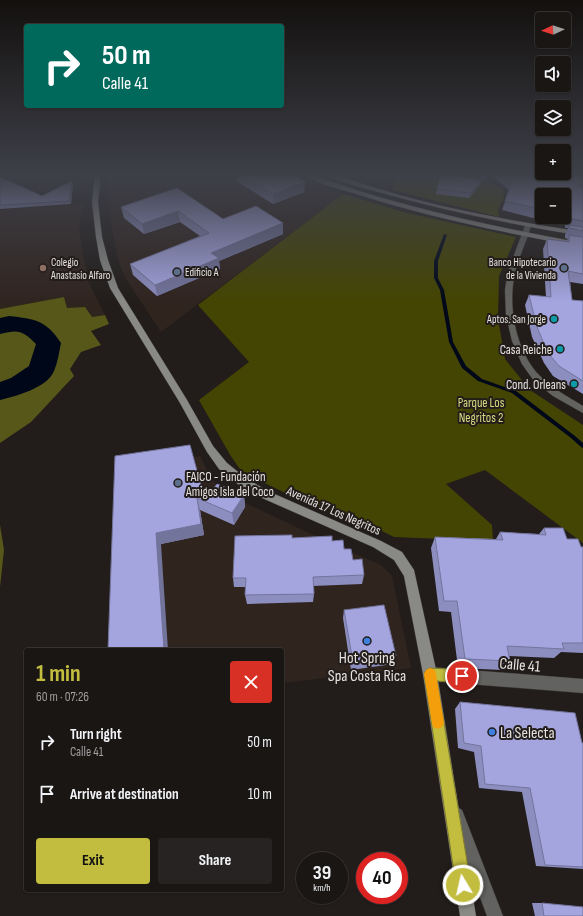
<!DOCTYPE html>
<html lang="en">
<head>
<meta charset="utf-8">
<style>
	body { margin:0; font-family:"Sofia Sans Condensed",sans-serif; background:#272322; color:#f1f3f6; height:100vh; display:flex; flex-direction:column; font-size:15px; white-space:nowrap }
	* { box-sizing:border-box; margin:0 }
	p { font-size:13px; color:#9f9fa0 }
	.icon { flex:none; width:22px; height:22px; fill:none; stroke:currentColor; stroke-width:2; stroke-linecap:round; stroke-linejoin:round }
	.map { position:relative; flex:1; overflow:hidden }
	.panel { position:absolute; left:24px; top:648px; width:260px; height:244px; display:flex; flex-direction:column; background:#1a1614; border-radius:4px; box-shadow:0 1px 3px #0004,0 0 0 1px #383534 }
	.panel>* { flex:none }
	.guide { position:absolute; left:24px; top:24px; width:260px; height:84px; border-radius:4px; box-shadow:0 1px 3px #0004,0 0 0 1px #383534; background:#00695c; color:#fff; overflow:hidden }
	.needle { width:26px; rotate:266deg }
	.fabs { position:absolute; left:535px; top:12px; display:grid; gap:8px }
	.fabs a { display:grid; place-items:center; width:36px; height:36px; border-radius:4px; background:#1a1614; box-shadow:0 1px 3px #0004,0 0 0 1px #383534; font-size:20px }
	.speed { position:absolute; left:296px; top:852px; display:flex; gap:8px; font-size:20px; font-weight:700; text-align:center }
	.speed>* { display:grid; place-content:center; width:52px; height:52px; border-radius:50%; background:#1a1614; box-shadow:0 1px 3px #0004,0 0 0 1px #383534; line-height:1 }
	.speed small { font-size:10px; font-weight:400 }
	.speed .limit { border:6px solid #d22; background:#fff; color:#111 }
	.pin { position:absolute; display:grid; place-items:center; width:34px; height:34px; color:#fff; margin:-17px; border:2px solid #fff; border-radius:50%; box-shadow:0 1px 4px #0007 }
	.me { position:absolute; width:44px; margin:-22px; rotate:351deg; stroke-linejoin:round; filter:drop-shadow(0 0 3px #0008) }
	.turn { display:flex; align-items:center; gap:14px; height:84px; padding:0 12px; font-size:18px }
	.turn .icon { width:52px; height:52px; stroke-width:2.5 }
	.turn b { display:block; font-size:28px; line-height:34px }
	.round { display:grid; place-items:center; flex:none; width:42px; height:42px; border-radius:4px; background:#272322 }
	.head { display:flex; align-items:center; justify-content:space-between; height:68px; padding:0 12px }
	h1 { font-size:24px; font-weight:700; line-height:30px; color:#c2bd3f }
	.cta { display:flex; gap:8px; margin-top:auto; padding:8px 12px }
	.cta a { flex:1; height:46px; border-radius:4px; background:#c2bd3f; color:#111; font-size:16px; font-weight:700; line-height:46px; text-align:center }
	.cta a+a { background:#272322; color:#f1f3f6 }
	ul { padding:0; list-style:none }
	li { display:flex; align-items:center; gap:12px; height:52px; padding:0 12px }
	li div { flex:1 }
	li b { display:block; font-size:15px }
	li em { font-style:normal }
	.map>svg:first-child { display:block }
</style>
</head>
<body>
<div class="map">
<svg width="583" height="916" viewBox="0 0 583 916">
	<rect width="100%" height="100%" fill="#221d1a"/>
	<g fill="#30241f">
		<polygon points="109,174 293,174 343,194 161,332 126,279 119,263 109,214 108,192"/>
		<polygon points="83,204 79,227 83,254 89,283 105,315 91,317 84,307 67,308 64,297 0,309 0,210"/>
		<polygon points="200,456 213,481 226,494 307,532 381,565 392,576 411,668 282,683 282,650 114,650 155,464"/>
	</g>
	<g fill="#444502">
		<polygon points="395,174 470,174 503,189 504,197 498,209 499,217 393,190"/>
		<polygon points="343,194 407,213 516,237 499,276 498,319 505,359 530,390 583,425 583,543 485,470 446,484 492,525 493,541 394,537 353,517 294,497 252,477 239,468 229,453 199,400 249,362 198,305"/>
	</g>
	<g fill="#565719">
		<polygon points="64,297 67,308 85,307 92,317 105,315 109,324 91,331 101,345 81,352 70,369 74,376 31,422 0,443 0,309"/>
		<polygon points="0,525 4,550 0,587"/>
	</g>
	<g fill="none" stroke-linecap="round" stroke-linejoin="round">
		<polygon fill="#000718" fill-rule="evenodd" points="444,234 447,235 438,261 438,278 444,290 453,342 466,366 482,379 516,391 575,436 583,443 583,448 581,447 571,438 512,393 478,381 462,368 449,342 440,290 434,278 434,261"/>
		<path fill="#000718" fill-rule="evenodd" d="M9,316C35,319 46,320 61,343C59,352 58,362 54,371C47,388 16,396 0,400V382L11,378L29,366L36,344C23,331 19,329 0,334V318Z"/>
		<defs>
			<g id="street">
				<path d="M528,224L531,226C526,243 517,260 514,278C508,310 517,353 540,376C552,388 568,397 583,406V413L553,396L534,381L522,364L512,341L506,315L505,290L508,271L525,226Z"/>
				<polygon points="430,667 583,679 583,693 430,681 425,679 423,674 425,669"/>
				<polygon points="457,807 462,810 503,916 487,916 449,815 452,810"/>
			</g>
			<g id="secondary">
				<polygon points="95,174 101,174 98,202 102,237 108,260 118,288 187,400 213,446 227,463 247,479 270,492 381,541 402,552 414,570 437,674 476,916 460,916 423,674 404,576 394,560 373,547 262,498 239,485 219,469 207,452 180,403 110,288 100,260 96,237 92,202"/>
				<path d="M302,174H310C399,207 490,226 583,243V247C505,233 428,217 353,193C340,189 312,182 302,174Z"/>
				<path d="M327,174H335C414,204 500,219 583,232V236C514,225 446,211 378,192C364,188 339,183 327,174Z"/>
			</g>
		</defs>
		<use href="#street" stroke="#3d3936" stroke-width="1"/>
		<use href="#secondary" stroke="#3d3936" stroke-width="1"/>
		<use href="#street" fill="#626360" fill-rule="evenodd"/>
		<use href="#secondary" fill="#898a86" fill-rule="evenodd"/>
	</g>
	<g fill="#8d8ec0">
		<polygon points="237,174 291,174 305,182 304,192 273,204 238,182"/>
		<polygon points="476,174 583,174 583,284 570,282 572,300 583,301 583,394 553,376 544,363 532,337 525,305 529,295 546,297 543,249 547,239 566,241 568,239 565,238 565,235 568,228 565,228 565,217 564,216 564,195 542,195 541,209 537,219 502,210 509,190 490,174 484,181"/>
		<polygon points="0,177 42,196 73,185 71,204 0,209"/>
		<polygon points="482,180 480,185 469,198 436,194 437,189"/>
		<polygon points="177,188 223,219 283,234 219,261 220,269 157,296 133,275 130,264 200,236 180,222 144,234 124,218 121,207"/>
		<polygon points="115,456 205,500 244,495 245,507 234,525 200,510 204,535 161,544"/>
		<polygon points="544,528 567,539 581,547 583,547 583,653 561,652 554,658 509,656 510,661 502,670 458,668 451,612 439,611 431,548 435,537 496,539 500,532 539,534"/>
		<polygon points="292,538 332,541 344,549 353,560 364,575 362,584 313,586 314,594 313,602 247,604 245,595 246,587 234,587 233,578"/>
		<polygon points="344,610 396,656 393,664 351,670 343,618"/>
		<polygon points="460,702 583,743 583,869 536,866 522,792 479,788 474,752 458,748 455,709"/>
		<polygon points="532,903 542,903 583,916 535,916"/>
	</g>
	<g fill="#73749c">
		<polygon points="486,174 490,174 484,181"/>
		<polygon points="482,180 480,185 469,198 470,193"/>
		<polygon points="72,181 73,185 71,204 69,201"/>
		<polygon points="305,182 304,192 273,204 273,194"/>
		<polygon points="178,211 180,222 144,234 142,224"/>
		<polygon points="283,223 283,234 219,261 220,269 157,296 155,285 211,253"/>
		<polygon points="244,495 245,507 234,525 232,513"/>
		<polygon points="197,498 200,510 204,535 161,544 168,650 164,650 156,533"/>
	</g>
	<g fill="#a4a5df" stroke="#73749c">
		<polygon points="241,174 291,174 305,182 273,194"/>
		<polygon points="441,174 482,180 470,193 437,189"/>
		<polygon points="504,174 574,174 583,180 583,184 579,185 583,188 583,221 569,218 569,207 564,204 564,195 553,195 546,190 545,195 542,195 542,205 541,209 505,201 512,181"/>
		<polygon points="0,177 42,196 72,181 69,201 0,205"/>
		<polygon points="177,188 223,219 256,206 283,223 211,253 219,258 155,285 130,264 209,233 178,211 142,224 121,207"/>
		<polygon points="569,225 583,227 583,231 569,228"/>
		<polygon points="569,235 583,237 583,274 568,271 572,300 583,301 583,381 559,366 548,353 537,327 529,295 551,297 547,239 569,242"/>
		<polygon points="190,445 205,500 217,484 244,495 232,513 197,498 201,524 156,533 164,650 108,650 115,456"/>
		<polygon points="544,528 563,528 567,539 578,539 581,547 583,547 583,643 562,643 564,649 507,646 510,661 465,659 457,601 444,601 435,537 503,540 500,532 546,535"/>
		<polygon points="292,535 292,538 332,536 332,541 343,540 344,549 351,549 353,560 362,559 364,575 313,577 314,594 245,595 246,578 233,578 235,536"/>
		<polygon points="384,605 396,656 353,662 344,610"/>
		<polygon points="460,702 575,713 582,743 583,743 583,867 545,865 530,788 485,784 481,746 464,743"/>
		<polygon points="542,903 583,907 583,916 544,916"/>
	</g>
	<linearGradient id="sky" x2="0" y2="1"><stop stop-color="#13100e"/><stop offset="0.58" stop-color="#3e4049"/><stop offset="1" stop-color="#3e4049" stop-opacity="0"/></linearGradient>
	<rect width="583" height="302" fill="url(#sky)"/>
	<polygon fill="#c2bd3f" stroke="#7e7b29" points="430,668 462,670 466,672 468,676 466,681 462,683 437,681 471,885 469,890 463,892 458,890 456,885 424,674 426,670"/>
	<polygon fill="#f59e0b" points="430,668 435,670 436,674 444,723 442,727 438,729 433,727 432,723 424,674 426,670"/>
	<circle fill="#8d6e63" stroke="#221d1a" stroke-width="1.5" cx="43" cy="268" r="4"/>
	<g fill="#5c6f8a" stroke="#221d1a" stroke-width="1.5">
		<circle cx="564" cy="268" r="4"/>
		<circle cx="177" cy="272" r="4"/>
		<circle cx="178" cy="483" r="4"/>
	</g>
	<g fill="#0f9aa8" stroke="#221d1a" stroke-width="1.5">
		<circle cx="554" cy="319" r="4"/>
		<circle cx="560" cy="349" r="4"/>
		<circle cx="574" cy="384" r="4"/>
	</g>
	<g fill="#3f7fe0" stroke="#221d1a" stroke-width="1.5">
		<circle cx="367" cy="641" r="4"/>
		<circle cx="492" cy="732" r="4"/>
	</g>
	<g text-anchor="middle" stroke-width="4" stroke-linejoin="round" paint-order="stroke">
		<g font-size="11" fill="#e6e2e0" stroke="#221d1a" text-anchor="start">
			<text x="51" y="266">Colegio<tspan x="51" dy="13">Anastasio Alfaro</tspan></text>
			<text x="556" y="266" text-anchor="end">Banco Hipotecario<tspan x="556" dy="13">de la Vivienda</tspan></text>
			<text x="185" y="276">Edificio A</text>
			<text x="546" y="323" text-anchor="end">Aptos. San Jorge</text>
		</g>
		<g font-size="13" fill="#e6e2e0" stroke="#221d1a" text-anchor="end">
			<text x="552" y="354">Casa Reiche</text>
			<text x="566" y="389">Cond. Orleans</text>
			<text x="186" y="481" text-anchor="start">FAICO - Fundación<tspan x="186" dy="15">Amigos Isla del Coco</tspan></text>
		</g>
		<g font-size="13" fill="#d7dc82" stroke="#221d1a">
			<text x="481" y="407">Parque Los<tspan x="481" dy="15">Negritos 2</tspan></text>
		</g>
		<g font-size="13" fill="#e6e2e0" stroke="#221d1a">
			<text transform="translate(334 510) rotate(24)" y="5">Avenida 17 Los Negritos</text>
		</g>
		<g font-size="16" fill="#e6e2e0" stroke="#221d1a">
			<text x="367" y="663">Hot Spring<tspan x="367" dy="18">Spa Costa Rica</tspan></text>
			<text x="500" y="738" text-anchor="start">La Selecta</text>
		</g>
		<g font-size="16" fill="#e6e2e0" stroke="#221d1a">
			<text transform="translate(520 664) rotate(5)" y="6">Calle 41</text>
		</g>
	</g>
</svg>
<div class="fabs">
<a><svg class="needle" viewBox="-14 -14 28 28"><path d="M0-13l5 13h-10z" fill="#e53935"/><path d="M0 13l5-13h-10z" fill="#9f9fa0"/></svg></a>
<a><svg class="icon" aria-label="sound" viewBox="0 0 24 24"><path d="M4 9h4l5-4v14l-5-4H4zM17 9q2 3 0 6"/></svg></a>
<a><svg class="icon" aria-label="layers" viewBox="0 0 24 24"><path d="M12 4l9 5-9 5-9-5zM3 14l9 5 9-5"/></svg></a>
<a>+</a>
<a>−</a>
</div>
<div class="speed"><div>39<small>km/h</small></div><div class="limit">40</div></div>
<div class="pin" style="left:462px;top:676px;background:#d93025"><svg class="icon" aria-label="arrive" viewBox="0 0 24 24"><path d="M6 21V4h12l-3 4 3 4H6"/></svg></div>
<svg class="me" style="left:463px;top:885px" viewBox="-20 -20 40 40"><circle r="17" fill="#c2bd3f" stroke="#fff" stroke-width="3"/><path d="M0-11L8 9 0 5-8 9z" fill="#fff"/></svg>
<div class="guide">
<div class="turn"><svg class="icon" aria-label="right" viewBox="0 0 24 24"><path d="M7 20v-9h11M14 6l5 5-5 5"/></svg><div><b>50 m</b>Calle 41</div></div>
</div>
<section class="panel">
<div class="head"><div><h1>1 min</h1><p>60 m · 07:26</p></div><a class="round" style="background:#d93025;color:#fff"><svg class="icon" aria-label="close" viewBox="0 0 24 24"><path d="M6 6l12 12M18 6L6 18"/></svg></a></div>
<ul>
<li><svg class="icon" aria-label="right" viewBox="0 0 24 24"><path d="M7 20v-9h11M14 6l5 5-5 5"/></svg><div><b>Turn right</b><p>Calle 41</p></div><em>50 m</em></li>
<li><svg class="icon" aria-label="arrive" viewBox="0 0 24 24"><path d="M6 21V4h12l-3 4 3 4H6"/></svg><div><b>Arrive at destination</b></div><em>10 m</em></li>
</ul>
<div class="cta"><a>Exit</a><a>Share</a></div>
</section>
</div>
</body>
</html>
